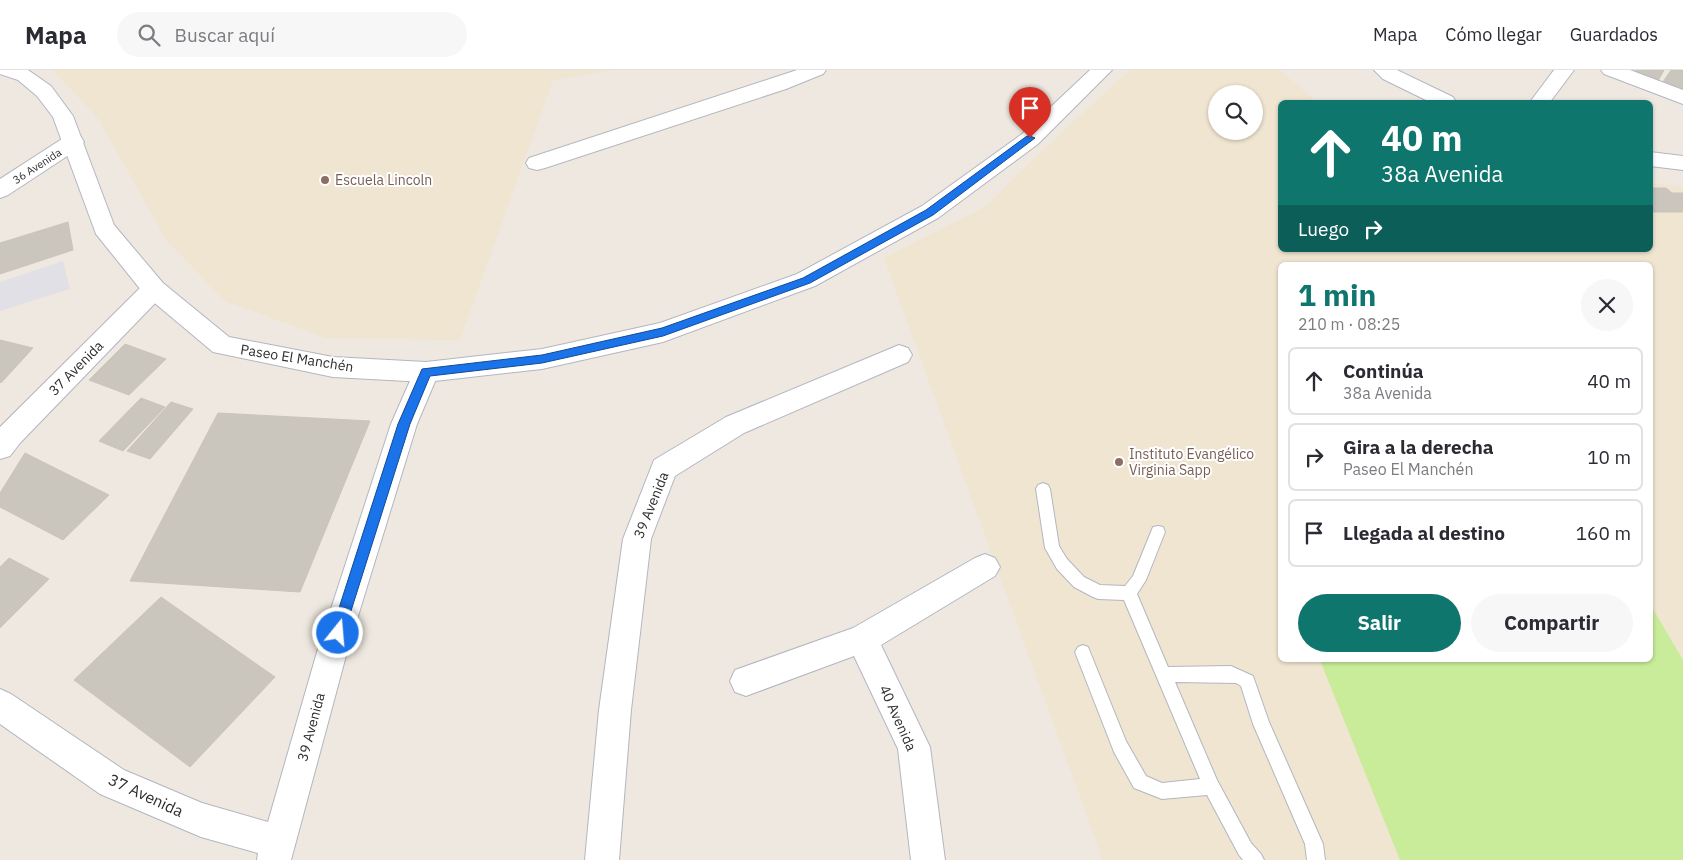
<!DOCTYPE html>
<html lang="es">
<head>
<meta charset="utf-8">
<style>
	body { margin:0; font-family:"IBM Plex Sans",sans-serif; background:#f7f7f7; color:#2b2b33; height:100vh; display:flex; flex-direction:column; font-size:19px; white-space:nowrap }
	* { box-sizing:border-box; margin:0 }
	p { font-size:16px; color:#7c7c81 }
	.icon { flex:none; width:28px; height:28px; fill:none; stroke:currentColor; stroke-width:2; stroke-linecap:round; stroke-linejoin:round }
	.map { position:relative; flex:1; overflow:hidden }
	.sheet { position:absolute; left:1278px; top:192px; width:375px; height:400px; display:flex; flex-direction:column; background:#fff; border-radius:8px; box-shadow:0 1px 4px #0004 }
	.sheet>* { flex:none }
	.banner { position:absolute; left:1278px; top:30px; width:375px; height:152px; border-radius:8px; box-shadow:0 1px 4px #0004; background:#0f766e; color:#fff; overflow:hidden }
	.controls { position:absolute; left:1208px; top:15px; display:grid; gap:10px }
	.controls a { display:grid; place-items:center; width:55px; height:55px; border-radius:50%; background:#fff; box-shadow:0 1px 4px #0004; font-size:25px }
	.pin { position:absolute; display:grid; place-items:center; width:42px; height:42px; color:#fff; margin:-51px -21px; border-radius:50% 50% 50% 0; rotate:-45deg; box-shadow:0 0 5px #0007 }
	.pin .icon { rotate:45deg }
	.me { position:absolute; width:55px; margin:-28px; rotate:17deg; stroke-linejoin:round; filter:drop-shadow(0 0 4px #0008) }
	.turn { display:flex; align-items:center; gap:18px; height:105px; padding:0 20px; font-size:22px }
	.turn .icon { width:65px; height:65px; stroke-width:2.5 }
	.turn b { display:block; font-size:35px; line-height:42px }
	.then { display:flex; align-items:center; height:48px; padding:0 20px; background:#0003; gap:10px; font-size:19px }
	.round { display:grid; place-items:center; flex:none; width:52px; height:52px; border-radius:26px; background:#f7f7f7 }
	.head { display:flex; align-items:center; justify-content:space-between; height:85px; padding:0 20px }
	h1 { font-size:30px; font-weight:800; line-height:38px; color:#0f766e }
	.primary-button { display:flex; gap:10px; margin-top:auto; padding:10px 20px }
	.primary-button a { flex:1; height:58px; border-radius:30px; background:#0f766e; color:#fff; font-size:20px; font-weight:800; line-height:58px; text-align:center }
	.primary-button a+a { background:#f7f7f7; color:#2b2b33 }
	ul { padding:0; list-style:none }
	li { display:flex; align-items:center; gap:15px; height:68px; margin:0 10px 8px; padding:0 10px; border:2px solid #e1e1e2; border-radius:8px }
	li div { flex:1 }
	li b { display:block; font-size:19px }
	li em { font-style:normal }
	header { display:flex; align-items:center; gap:30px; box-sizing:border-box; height:70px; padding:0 25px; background:#fff; border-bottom:1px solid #e1e1e2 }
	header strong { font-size:24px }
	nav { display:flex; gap:28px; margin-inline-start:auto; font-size:18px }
	.search { width:350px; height:45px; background:#f7f7f7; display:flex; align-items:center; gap:12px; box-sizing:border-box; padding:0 18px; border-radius:28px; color:#7c7c81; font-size:19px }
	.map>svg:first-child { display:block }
</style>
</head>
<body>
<header>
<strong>Mapa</strong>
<div class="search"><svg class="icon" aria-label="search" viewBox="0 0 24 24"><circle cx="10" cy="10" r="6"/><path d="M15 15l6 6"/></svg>Buscar aquí</div>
<nav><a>Mapa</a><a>Cómo llegar</a><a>Guardados</a></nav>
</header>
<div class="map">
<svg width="1683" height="790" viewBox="0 0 1683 790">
	<rect width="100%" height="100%" fill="#eee8e0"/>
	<polygon fill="#e2e0e7" points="63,191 70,219 0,241 0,212"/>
	<g fill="#f0e5d0" fill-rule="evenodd">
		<polygon points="53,0 614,0 553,10 460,270 326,268 225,231 167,171 99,50"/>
		<path d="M1130,0H1280L1317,32H1280V180H1650V112L1683,117V790H1103L884,188L985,137L1052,71ZM1216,24H1254V61H1216ZM1280,195H1650V590H1280Z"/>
	</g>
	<polygon fill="#c8ec99" points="1650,534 1683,590 1683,790 1400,790 1320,590 1650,590"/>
	<g fill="#cac6be" stroke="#cac4b9">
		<polygon points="1636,0 1664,0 1658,11 1634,2"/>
		<polygon points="1671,0 1683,0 1683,20 1663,12"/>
		<polygon points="1650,118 1666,118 1672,123 1683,123 1683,142 1650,142"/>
		<polygon points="68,152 73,180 0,204 0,173"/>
		<polygon points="0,270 33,278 1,313 0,312"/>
		<polygon points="125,274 166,289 129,325 89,310"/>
		<polygon points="141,328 165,337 123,381 99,371"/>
		<polygon points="171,332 193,339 150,389 127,381"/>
		<polygon points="218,343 370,351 300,522 130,511"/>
		<polygon points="25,383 109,425 63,470 0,437 0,423"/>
		<polygon points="9,488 49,509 0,558 0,497"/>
		<polygon points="161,527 275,607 190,697 74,610"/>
	</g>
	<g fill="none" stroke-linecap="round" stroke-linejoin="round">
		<defs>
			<polygon id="service" points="1043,413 1048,415 1050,419 1059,476 1067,489 1084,507 1100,515 1125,516 1133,506 1153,457 1158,456 1163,457 1165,462 1146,510 1137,524 1168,597 1231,596 1253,606 1269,652 1323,774 1325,790 1307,790 1305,774 1253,654 1241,616 1236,613 1175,612 1217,710 1251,773 1261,784 1264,790 1243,790 1239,785 1207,725 1162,729 1134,718 1114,682 1075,582 1078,577 1083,575 1088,577 1126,671 1146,706 1162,713 1200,709 1124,530 1098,529 1093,527 1074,517 1057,499 1045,478 1036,419 1038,415"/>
			<g id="minor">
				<polygon points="797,0 826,0 823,4 786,19 545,98 537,100 529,98 526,93 529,88"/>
				<polygon points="1554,0 1574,0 1550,32 1530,32"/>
				<polygon points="1601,0 1630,0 1683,20 1683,34 1604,4"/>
				<polygon points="73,65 81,67 84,72 81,77 8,125 0,128 0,109 65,67"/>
				<polygon points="154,210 163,213 166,219 163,225 20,373 10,386 0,389 0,357 145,213"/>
				<polygon points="899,275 908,278 912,285 908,292 744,363 675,406 651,469 631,640 619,790 585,790 599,640 623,469 654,390 726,347"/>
				<polygon points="426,292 435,295 439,302 417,354 347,582 291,790 257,790 258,783 201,767 100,724 0,654 0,619 11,624 124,700 202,733 268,752 317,582 391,354 417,295"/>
				<polygon points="985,484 995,488 1000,497 995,506 881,575 930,677 945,790 911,790 898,679 854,586 746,626 735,622 730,611 735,600 853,558 975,488"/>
			</g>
			<g id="tertiary">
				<polygon points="0,0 28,0 51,16 73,46 114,155 163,213 229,267 333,287 426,292 542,279 660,253 797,204 922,136 1022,64 1090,0 1112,0 1038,74 938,148 815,216 663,272 542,299 426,312 333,307 213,282 145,225 96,164 53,47 37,26 18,10 0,4"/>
				<polygon points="1374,0 1397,0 1453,27 1456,32 1430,32 1383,9"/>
				<polygon points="1650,82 1683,86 1683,100 1650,96"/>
			</g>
		</defs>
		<use href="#service" stroke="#b3b6c0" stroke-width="2"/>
		<use href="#minor" stroke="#b3b6c0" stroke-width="2"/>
		<use href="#tertiary" stroke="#b3b6c0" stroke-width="2"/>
		<use href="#service" fill="#fff" fill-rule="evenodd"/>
		<use href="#minor" fill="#fff" fill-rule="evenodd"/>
		<use href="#tertiary" fill="#fff" fill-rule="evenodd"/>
	</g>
	<polygon fill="#1a73e8" stroke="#114b97" points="1027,66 1030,66 1035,68 933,145 810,213 663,266 542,293 430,306 410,354 344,563 342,567 338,569 333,567 331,563 398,354 422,299 542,285 662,258 803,208 926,140"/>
	<g fill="#8d6e63" stroke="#fff" stroke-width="2">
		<circle cx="325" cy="110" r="5"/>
		<circle cx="1119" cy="392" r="5"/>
	</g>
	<g text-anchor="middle" stroke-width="4" stroke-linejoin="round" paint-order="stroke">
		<g font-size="11" fill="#2d2d2d" stroke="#fff">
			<text transform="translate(37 96) rotate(-33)" y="4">36 Avenida</text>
		</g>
		<g font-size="14" fill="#785e54" stroke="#fff" text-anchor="start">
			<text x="335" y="115">Escuela Lincoln</text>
			<text x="1129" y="389">Instituto Evangélico<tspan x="1129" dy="16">Virginia Sapp</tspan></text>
		</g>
		<g font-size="14" fill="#2d2d2d" stroke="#fff">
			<text transform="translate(297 288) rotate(9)" y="5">Paseo El Manchén</text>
			<text transform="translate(76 298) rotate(-45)" y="5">37 Avenida</text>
			<text transform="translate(651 435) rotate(-68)" y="5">39 Avenida</text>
			<text transform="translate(898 648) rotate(66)" y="5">40 Avenida</text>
			<text transform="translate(311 657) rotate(-75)" y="5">39 Avenida</text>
		</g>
		<g font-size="16" fill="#2d2d2d" stroke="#fff">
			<text transform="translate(146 725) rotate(25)" y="6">37 Avenida</text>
		</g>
	</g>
</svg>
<div class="controls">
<a><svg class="icon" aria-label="search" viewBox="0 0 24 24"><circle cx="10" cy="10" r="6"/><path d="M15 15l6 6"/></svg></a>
</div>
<div class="pin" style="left:1030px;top:68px;background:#d93025"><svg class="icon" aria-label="arrive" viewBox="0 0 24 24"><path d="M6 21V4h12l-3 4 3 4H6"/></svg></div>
<svg class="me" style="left:338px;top:563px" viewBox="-20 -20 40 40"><circle r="17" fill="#1a73e8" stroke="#fff" stroke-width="3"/><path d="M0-11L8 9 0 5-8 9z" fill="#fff"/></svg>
<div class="banner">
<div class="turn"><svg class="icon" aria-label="ahead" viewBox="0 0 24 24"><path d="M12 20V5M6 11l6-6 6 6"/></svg><div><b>40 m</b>38a Avenida</div></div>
<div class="then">Luego<svg class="icon" aria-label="right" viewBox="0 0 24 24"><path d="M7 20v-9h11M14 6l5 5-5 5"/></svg></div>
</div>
<section class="sheet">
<div class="head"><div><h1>1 min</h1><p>210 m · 08:25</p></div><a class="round"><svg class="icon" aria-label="close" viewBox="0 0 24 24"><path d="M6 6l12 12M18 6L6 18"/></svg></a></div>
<ul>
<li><svg class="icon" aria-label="ahead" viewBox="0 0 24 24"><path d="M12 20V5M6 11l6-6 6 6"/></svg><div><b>Continúa</b><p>38a Avenida</p></div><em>40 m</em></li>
<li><svg class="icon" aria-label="right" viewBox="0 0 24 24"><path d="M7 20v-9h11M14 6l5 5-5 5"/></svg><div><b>Gira a la derecha</b><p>Paseo El Manchén</p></div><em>10 m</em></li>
<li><svg class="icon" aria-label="arrive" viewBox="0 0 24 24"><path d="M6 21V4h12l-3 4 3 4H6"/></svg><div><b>Llegada al destino</b></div><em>160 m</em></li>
</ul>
<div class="primary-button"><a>Salir</a><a>Compartir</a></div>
</section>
</div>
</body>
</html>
